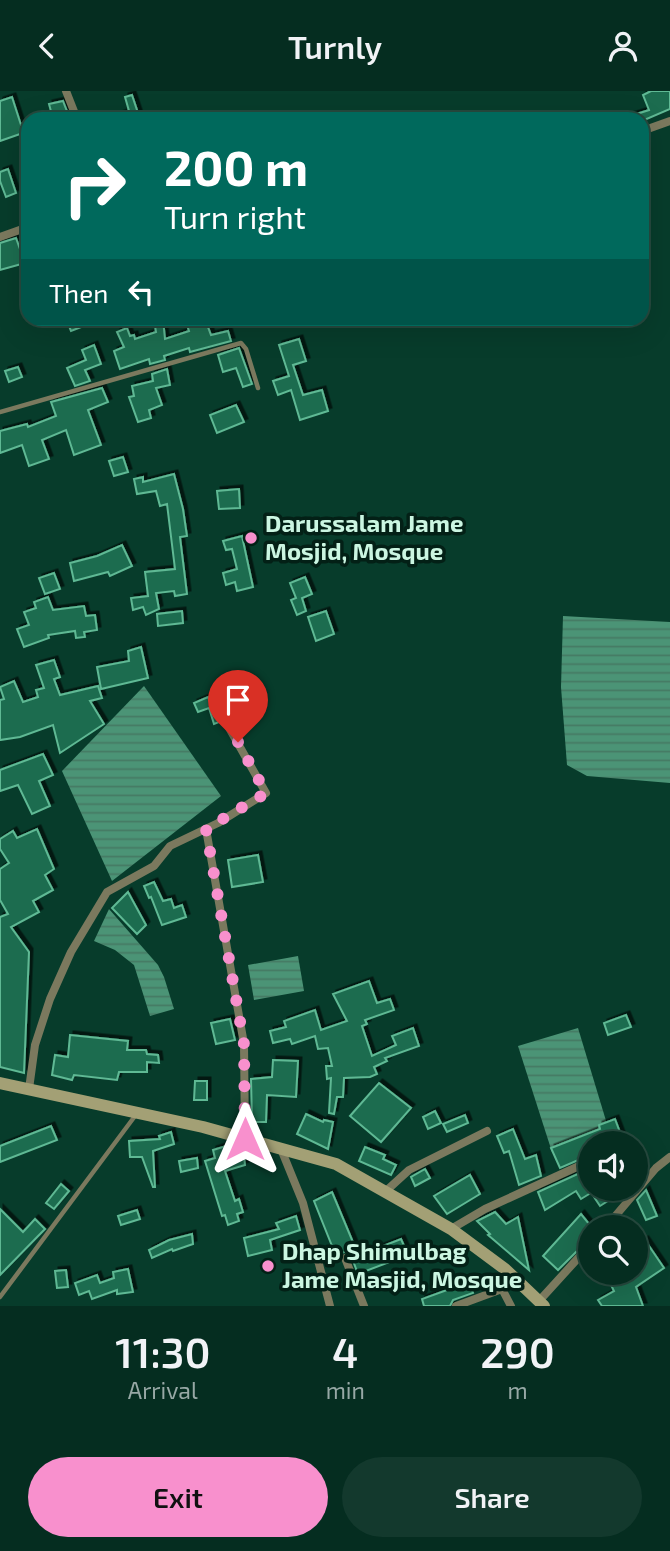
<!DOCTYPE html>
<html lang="en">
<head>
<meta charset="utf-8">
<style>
	body { margin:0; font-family:"Exo 2",sans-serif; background:#13392d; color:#f1f3f6; height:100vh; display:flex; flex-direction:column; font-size:26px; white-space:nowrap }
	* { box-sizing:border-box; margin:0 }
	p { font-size:23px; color:#97a8a5 }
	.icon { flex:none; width:38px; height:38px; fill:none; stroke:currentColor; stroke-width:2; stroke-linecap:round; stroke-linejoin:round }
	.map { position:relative; height:1215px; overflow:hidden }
	.side { display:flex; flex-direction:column; background:#052d20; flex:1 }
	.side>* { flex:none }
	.top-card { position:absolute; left:21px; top:21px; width:628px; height:214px; border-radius:21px; box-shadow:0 7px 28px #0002,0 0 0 2px #26493e; background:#00695c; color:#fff; overflow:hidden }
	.fabs { position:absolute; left:578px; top:1040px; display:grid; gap:14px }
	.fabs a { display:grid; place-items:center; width:70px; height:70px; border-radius:50%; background:#052d20; box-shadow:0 7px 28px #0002,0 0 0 2px #26493e; font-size:35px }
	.pin { position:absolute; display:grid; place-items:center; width:60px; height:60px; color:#fff; margin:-72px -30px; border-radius:50% 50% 50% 0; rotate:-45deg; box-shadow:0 0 7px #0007 }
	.pin .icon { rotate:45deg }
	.me { position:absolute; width:77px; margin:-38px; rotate:0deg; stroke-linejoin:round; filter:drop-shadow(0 0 5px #0008) }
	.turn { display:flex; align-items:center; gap:24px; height:147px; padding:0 28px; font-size:32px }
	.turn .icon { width:91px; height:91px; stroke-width:2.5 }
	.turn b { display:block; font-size:49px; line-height:60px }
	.then { display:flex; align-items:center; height:66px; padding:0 28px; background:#0003; gap:14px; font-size:26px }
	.eta { display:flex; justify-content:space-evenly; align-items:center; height:119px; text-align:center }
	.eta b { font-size:42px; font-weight:600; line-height:49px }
	.action { display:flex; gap:14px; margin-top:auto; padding:14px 28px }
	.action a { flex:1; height:80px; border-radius:42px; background:#f890cd; color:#111; font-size:28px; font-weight:600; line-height:80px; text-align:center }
	.action a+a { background:#13392d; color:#f1f3f6 }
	header { display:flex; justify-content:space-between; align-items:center; height:91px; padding:0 28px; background:#052d20; font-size:32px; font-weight:600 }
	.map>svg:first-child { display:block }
</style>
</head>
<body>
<header><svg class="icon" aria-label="back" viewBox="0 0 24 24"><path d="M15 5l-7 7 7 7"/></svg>Turnly<svg class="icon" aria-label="person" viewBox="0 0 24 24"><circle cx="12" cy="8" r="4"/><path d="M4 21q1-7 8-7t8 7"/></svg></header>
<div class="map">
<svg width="670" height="1215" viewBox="0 0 670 1215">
	<defs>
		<pattern id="water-rules" width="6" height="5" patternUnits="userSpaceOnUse" patternTransform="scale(1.75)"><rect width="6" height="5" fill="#4b9476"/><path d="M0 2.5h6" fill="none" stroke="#467a64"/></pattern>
		<filter id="shadow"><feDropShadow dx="3.5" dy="-3.5" stdDeviation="0" flood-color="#0009"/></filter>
	</defs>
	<rect width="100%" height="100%" fill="#073c2b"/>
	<g fill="url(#water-rules)">
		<polygon points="563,525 670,531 670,692 587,685 567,674 561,596"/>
		<polygon points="144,595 221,705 112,790 62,680"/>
		<polygon points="109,818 158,874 164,886 174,918 150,925 134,874 115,859 94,850"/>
		<polygon points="298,865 304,900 254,909 248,874"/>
		<polygon points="578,937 610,1043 552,1061 518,955"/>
	</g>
	<g fill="#1f6c50" stroke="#5eb994" stroke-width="2" filter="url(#shadow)">
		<polygon points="651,0 670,0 670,18 642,30 627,28 627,26 649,19 643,4"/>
		<polygon points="132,4 140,28 109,28 129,20 125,6"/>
		<polygon points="12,6 21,34 28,31 28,43 21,45 20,43 0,50 0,10"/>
		<polygon points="63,10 70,28 53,28 49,13"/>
		<polygon points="8,78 16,102 6,106 0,90 0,81"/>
		<polygon points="16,147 25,172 0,179 0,152"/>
		<polygon points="66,228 102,228 71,240"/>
		<polygon points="163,228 165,248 189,240 185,228 205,228 211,244 228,240 231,250 190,261 189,257 164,265 165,269 150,273 149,268 120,278 114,260 124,256 117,241 127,237 130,245 134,244 135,248 156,241 154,229"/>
		<polygon points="299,248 306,270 293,274 303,304 322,299 328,320 300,329 291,299 278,304 273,290 289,285 279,254"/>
		<polygon points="94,254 101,273 85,279 90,290 75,295 67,277 86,269 82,259"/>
		<polygon points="239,257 252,293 243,296 236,277 223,281 218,264"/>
		<polygon points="18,276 22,286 9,291 5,280"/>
		<polygon points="167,278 170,294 156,297 162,314 149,319 151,327 138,331 129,306 134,305 132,295 153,290 152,283"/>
		<polygon points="102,297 108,311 88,319 101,354 74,364 66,339 42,349 49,368 29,375 22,354 0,362 0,340 27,333 28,336 56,325 51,311"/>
		<polygon points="236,314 244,331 217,342 210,324"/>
		<polygon points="123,366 128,381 114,385 109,370"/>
		<polygon points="174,383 183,418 187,445 180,446 187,503 175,505 174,500 156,502 159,518 146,524 143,516 133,519 131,507 148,505 145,481 175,478 167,413 160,415 156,400 137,403 134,388 143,386 143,391"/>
		<polygon points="239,398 240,417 219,418 217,400"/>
		<polygon points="242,445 253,496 237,500 235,491 226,494 223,482 237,478 232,458 226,459 223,450"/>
		<polygon points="122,454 132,475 110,485 108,481 74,490 70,472 97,465"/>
		<polygon points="54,482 60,498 45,503 39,487"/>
		<polygon points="305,486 312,503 302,507 306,520 297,524 291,509 296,507 290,492"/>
		<polygon points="48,506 53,519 84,515 86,525 95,524 97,539 84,541 85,546 76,547 75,540 48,544 49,547 24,556 17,538 29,534 24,521 36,517 34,511"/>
		<polygon points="182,520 183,532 158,535 157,523"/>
		<polygon points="326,520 334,543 316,550 308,526"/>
		<polygon points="141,556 148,587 101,598 97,576 129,570 128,560"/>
		<polygon points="54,569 60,586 54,588 60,604 98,595 102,607 90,610 104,633 60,662 53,634 20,646 0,649 0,609 4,608 0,596 14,590 23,611 38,606 36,599 44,597 36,574"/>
		<polygon points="240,603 243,612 220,622 222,630 214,633 209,617 198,621 194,612 208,606 212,616"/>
		<polygon points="43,663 53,684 39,690 50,715 32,723 18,694 0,700 0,679"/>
		<polygon points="37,738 54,778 45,784 53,799 33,810 39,821 11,836 29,861 24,982 0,976 0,826 8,823 0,809 0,778 9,772 0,758 0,748 13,740 17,747"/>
		<polygon points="258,764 263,791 232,796 228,769"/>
		<polygon points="154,791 163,810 171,808 174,817 182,814 186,826 162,834 151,806 149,807 144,795"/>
		<polygon points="128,801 146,834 137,843 112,817"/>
		<polygon points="369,890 377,912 390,908 394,919 365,929 367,933 362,935 372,965 396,954 392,945 413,937 419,955 385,967 387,970 374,976 377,983 370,986 344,987 343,1006 337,1006 334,1023 329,1022 331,987 327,988 326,975 332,975 328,957 318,958 315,945 292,953 290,948 273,952 270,940 286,936 284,930 315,919 321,939 347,930 333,903"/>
		<polygon points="626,924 631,936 608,944 604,932"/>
		<polygon points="230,928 235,949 216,953 211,932"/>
		<polygon points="70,944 128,950 127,959 146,959 147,963 158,964 159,972 147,971 147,981 119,981 117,989 74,984 72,989 52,984 55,964 68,966"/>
		<polygon points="273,969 298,970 296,1006 267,1004 266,1031 252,1031 251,988 272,986"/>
		<polygon points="195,990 207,990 207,1009 194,1009"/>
		<polygon points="379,992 411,1017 381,1051 350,1025"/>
		<polygon points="435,1020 441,1032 428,1038 423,1026"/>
		<polygon points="306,1023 323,1031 324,1029 333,1031 328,1058 297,1043"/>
		<polygon points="465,1024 468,1032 447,1041 443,1033"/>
		<polygon points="615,1028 624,1052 590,1052 590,1064 560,1077 551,1057 600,1038 599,1034"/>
		<polygon points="51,1035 57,1049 0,1071 0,1055"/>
		<polygon points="513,1038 525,1068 536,1064 541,1085 519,1094 509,1060 504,1062 497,1045"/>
		<polygon points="171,1041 174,1053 153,1060 155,1096 153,1096 142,1066 130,1066 129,1050 160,1048 159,1045"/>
		<polygon points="233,1053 243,1056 245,1074 225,1080 235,1110 239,1108 243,1121 237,1123 239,1130 228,1134 225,1124 222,1125 205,1070 215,1067 213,1059"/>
		<polygon points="365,1056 385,1064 383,1068 396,1074 391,1084 359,1070"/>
		<polygon points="197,1067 198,1077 181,1081 179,1070"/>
		<polygon points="425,1078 430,1087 415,1095 411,1086"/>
		<polygon points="582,1081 590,1093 590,1097 594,1100 581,1108 576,1100 545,1119 538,1101"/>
		<polygon points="470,1084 480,1103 447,1123 434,1105"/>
		<polygon points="61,1093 69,1100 54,1118 46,1112"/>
		<polygon points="601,1097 630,1097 623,1105 621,1107 619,1103 600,1115 592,1103"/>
		<polygon points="646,1099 657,1125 646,1129 637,1109"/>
		<polygon points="332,1101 355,1156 336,1165 314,1110"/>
		<polygon points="0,1118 23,1141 35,1128 45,1138 0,1184"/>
		<polygon points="137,1119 140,1128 121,1134 118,1125"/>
		<polygon points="495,1121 506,1133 518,1126 529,1179 488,1144 490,1143 477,1130"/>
		<polygon points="581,1123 590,1134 590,1147 558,1179 543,1165"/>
		<polygon points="296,1125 300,1139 270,1149 272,1159 248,1165 244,1147 279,1138 276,1132"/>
		<polygon points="192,1143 193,1153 173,1160 172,1158 152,1167 149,1159 169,1149"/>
		<polygon points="401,1148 408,1164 358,1183 352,1167"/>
		<polygon points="645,1149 664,1177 636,1196 643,1215 602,1215 598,1209 614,1200 611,1194 633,1184 631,1181 635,1181 635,1156"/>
		<polygon points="128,1178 133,1201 117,1203 117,1199 92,1208 89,1200 79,1204 75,1192 97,1184 100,1192 114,1187 113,1181"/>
		<polygon points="66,1179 68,1196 57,1197 55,1180"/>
		<polygon points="469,1191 473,1202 453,1209 450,1215 424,1215 422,1208"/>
	</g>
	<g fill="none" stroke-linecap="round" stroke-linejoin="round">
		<g stroke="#7b795e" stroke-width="4.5">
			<polyline points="0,321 241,252 246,258 258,297"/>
			<polyline points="0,1206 135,1025"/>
		</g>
		<g stroke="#7b795e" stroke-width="8">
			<polyline points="66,0 77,28"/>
			<polyline points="642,40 670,30"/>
			<polyline points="0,146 28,136"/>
			<polyline points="206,738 244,953 245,1047"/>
			<polyline points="29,998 35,954 50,908 71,861 107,801 154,775 170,755 218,732 266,702 228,635"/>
			<polyline points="281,1058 303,1112 330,1215"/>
			<polyline points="386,1100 409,1079 487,1040"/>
			<polyline points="606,1136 656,1077 670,1066"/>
			<polyline points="451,1138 485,1118 590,1070"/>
			<polyline points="345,1167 364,1215"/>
			<polyline points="502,1198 511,1215"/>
			<polyline points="539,1210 590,1154"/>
			<polyline points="456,1215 502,1198 505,1178"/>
		</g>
		<polyline stroke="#a3a075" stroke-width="12" points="0,992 203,1036 336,1073 451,1138 505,1178 544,1215"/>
	</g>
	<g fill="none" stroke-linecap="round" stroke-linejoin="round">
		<polyline stroke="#f890cd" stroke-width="12" stroke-dasharray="0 21.6" points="238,651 266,702 206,738 244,953 245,1048"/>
	</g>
	<g fill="#f890cd" stroke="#032016" stroke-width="2.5">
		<circle cx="251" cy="447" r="7"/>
		<circle cx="268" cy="1175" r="7"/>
	</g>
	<g text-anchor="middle" stroke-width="7" stroke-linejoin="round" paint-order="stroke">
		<g font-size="24" font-weight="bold" fill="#cbf6e2" stroke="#032016" text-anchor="start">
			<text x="265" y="441">Darussalam Jame<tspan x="265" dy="28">Mosjid, Mosque</tspan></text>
			<text x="282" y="1169">Dhap Shimulbag<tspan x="282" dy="28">Jame Masjid, Mosque</tspan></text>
		</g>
	</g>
</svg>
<div class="fabs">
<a><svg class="icon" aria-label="sound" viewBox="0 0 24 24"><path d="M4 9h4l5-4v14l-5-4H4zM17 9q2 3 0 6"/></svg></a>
<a><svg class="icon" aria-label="search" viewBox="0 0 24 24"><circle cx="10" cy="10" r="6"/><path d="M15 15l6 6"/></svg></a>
</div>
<div class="pin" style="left:238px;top:651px;background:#d93025"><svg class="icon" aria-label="arrive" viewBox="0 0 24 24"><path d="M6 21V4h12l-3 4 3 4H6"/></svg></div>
<svg class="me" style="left:245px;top:1048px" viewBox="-20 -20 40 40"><path d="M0-17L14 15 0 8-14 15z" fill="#f890cd" stroke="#fff" stroke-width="4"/></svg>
<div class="top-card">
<div class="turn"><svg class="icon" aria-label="right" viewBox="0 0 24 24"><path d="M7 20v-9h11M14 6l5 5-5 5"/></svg><div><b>200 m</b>Turn right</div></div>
<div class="then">Then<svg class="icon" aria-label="left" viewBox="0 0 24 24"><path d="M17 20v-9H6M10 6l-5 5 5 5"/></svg></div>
</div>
</div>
<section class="side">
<div class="eta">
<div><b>11:30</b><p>Arrival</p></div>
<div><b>4</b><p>min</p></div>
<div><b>290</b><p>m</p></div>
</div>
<div class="action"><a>Exit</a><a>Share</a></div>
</section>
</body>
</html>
